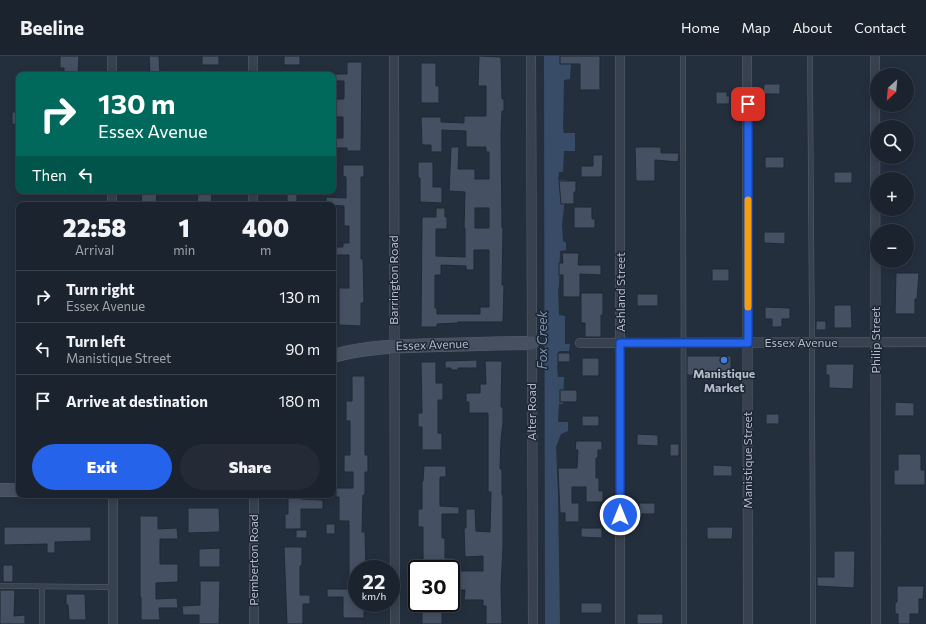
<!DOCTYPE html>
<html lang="en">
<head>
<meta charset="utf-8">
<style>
	body { margin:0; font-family:Commissioner,sans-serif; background:#242b36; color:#f1f3f6; height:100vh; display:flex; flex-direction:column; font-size:15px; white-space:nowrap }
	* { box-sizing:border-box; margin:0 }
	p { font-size:13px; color:#a0a4aa }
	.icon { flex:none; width:22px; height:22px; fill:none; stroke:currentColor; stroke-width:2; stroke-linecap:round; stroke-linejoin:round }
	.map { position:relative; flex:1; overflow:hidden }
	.panel { position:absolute; left:16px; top:146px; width:320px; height:296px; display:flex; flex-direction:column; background:#1b232e; border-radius:8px; box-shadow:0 2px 10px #0003,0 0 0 1px #39404a }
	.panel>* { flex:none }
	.banner { position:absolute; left:16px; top:16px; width:320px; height:122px; border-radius:8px; box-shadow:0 2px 10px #0003,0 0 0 1px #39404a; background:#00695c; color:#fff; overflow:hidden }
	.needle { width:26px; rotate:206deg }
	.fabs { position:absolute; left:870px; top:12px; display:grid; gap:8px }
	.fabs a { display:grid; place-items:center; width:44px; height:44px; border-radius:50%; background:#1b232e; box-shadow:0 2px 10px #0003,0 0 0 1px #39404a; font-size:20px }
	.speed { position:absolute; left:348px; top:504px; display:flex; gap:8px; font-size:20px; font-weight:700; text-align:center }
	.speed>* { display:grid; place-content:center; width:52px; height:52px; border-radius:50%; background:#1b232e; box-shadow:0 2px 10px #0003,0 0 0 1px #39404a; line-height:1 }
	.speed small { font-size:10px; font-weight:400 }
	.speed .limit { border:2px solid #111; border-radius:6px; background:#fff; color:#111 }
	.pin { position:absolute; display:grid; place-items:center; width:34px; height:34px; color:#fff; margin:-17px; border-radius:8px; box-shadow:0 2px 6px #0006 }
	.me { position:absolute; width:44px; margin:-22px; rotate:0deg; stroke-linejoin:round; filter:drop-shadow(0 0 3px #0008) }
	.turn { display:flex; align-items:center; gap:14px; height:84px; padding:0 16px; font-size:18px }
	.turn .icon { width:52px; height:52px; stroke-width:2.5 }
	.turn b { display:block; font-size:28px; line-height:34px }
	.then { display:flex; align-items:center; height:38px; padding:0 16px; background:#0003; gap:8px; font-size:15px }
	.eta { display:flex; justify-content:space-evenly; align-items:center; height:68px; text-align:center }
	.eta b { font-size:24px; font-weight:800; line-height:28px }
	.action { display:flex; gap:8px; margin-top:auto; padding:8px 16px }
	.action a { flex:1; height:46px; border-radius:24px; background:#2563eb; color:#fff; font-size:16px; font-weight:800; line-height:46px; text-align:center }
	.action a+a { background:#242b36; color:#f1f3f6 }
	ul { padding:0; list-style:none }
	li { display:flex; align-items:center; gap:12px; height:52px; padding:0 16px; border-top:1px solid #39404a }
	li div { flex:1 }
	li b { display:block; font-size:15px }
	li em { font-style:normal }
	header { display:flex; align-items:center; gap:24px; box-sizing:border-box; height:56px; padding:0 20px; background:#1b232e; border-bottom:1px solid #39404a }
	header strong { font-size:19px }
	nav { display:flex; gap:22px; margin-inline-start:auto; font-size:14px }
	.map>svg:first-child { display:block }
</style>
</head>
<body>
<header>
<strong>Beeline</strong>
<nav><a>Home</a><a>Map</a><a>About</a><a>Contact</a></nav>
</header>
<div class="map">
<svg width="926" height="568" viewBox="0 0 926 568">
	<rect width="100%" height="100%" fill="#242f3e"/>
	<polygon fill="#394c67" points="544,0 560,0 560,8 571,8 570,23 564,24 563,73 564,77 575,77 575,95 564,95 563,116 559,116 558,124 567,124 562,169 563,185 566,187 566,194 560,195 559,231 558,232 559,259 565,260 565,288 570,288 569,295 559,295 557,312 558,321 564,321 563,348 559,348 558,366 568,366 568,375 561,378 556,391 558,439 560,568 545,568"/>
	<g fill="#455162" stroke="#1f2835" fill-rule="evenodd">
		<polygon points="60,0 79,0 78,19 64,19 64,12 60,12"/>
		<polygon points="149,0 159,0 160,19 150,19"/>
		<rect x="202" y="0" width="17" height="9"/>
		<rect x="284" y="0" width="16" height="9"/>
		<path d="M479,0L501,1L502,43H504V55H502L501,78L502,172H503L502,229H504L503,266H458V267L437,268V271H421L422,161H436V152H445V161H447V173H436V200L465,201V172H464L465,136L449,135L451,91H459L458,113H475V123H489V96H486V91H466V75L442,74V96H431V89H422L421,61H441V66L464,67V60H486V30H478ZM475,152H489V172H475ZM474,194H489V251H480V258H437V252H435V219H441V209L466,210V214H474Z"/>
		<polygon points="560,0 600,0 600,34 580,34 580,8 560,8"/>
		<polygon points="347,6 362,6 361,95 347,95 347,92 333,92 333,82 343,82 343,61 333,61 333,43 344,43 344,25 333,25 333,18 347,18"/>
		<polygon points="421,7 436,7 436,30 439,30 439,47 421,47"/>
		<polygon points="764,28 780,28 780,38 763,38"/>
		<polygon points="716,36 727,36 727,40 730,40 729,48 716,48"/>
		<polygon points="12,56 19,56 19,69 12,68"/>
		<polygon points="635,91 661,91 661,97 679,97 678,106 655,104 655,125 636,125"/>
		<polygon points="593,99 603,99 602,121 581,121 581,110 593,110"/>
		<rect x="765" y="101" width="19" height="11"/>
		<polygon points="418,106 433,106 433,131 442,131 442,147 420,146 420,122 418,122"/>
		<polygon points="343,109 364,109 364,121 361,121 361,203 363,203 364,247 361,247 361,270 339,269 339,232 349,232 349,199 335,199 335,191 343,191 343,187 349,187 349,170 344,170 344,150 326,149 326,141 346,142 346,121 343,120"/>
		<rect x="834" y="116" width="18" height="11"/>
		<polygon points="559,125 576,125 576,136 574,136 574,148 561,148"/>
		<polygon points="142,135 157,135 156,149 141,149"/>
		<rect x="287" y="135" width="10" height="14"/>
		<polygon points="198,136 212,138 211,149 197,149"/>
		<polygon points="574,151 592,151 592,163 595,163 595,172 574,172"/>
		<polygon points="764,176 785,176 785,188 764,187"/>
		<polygon points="562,197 579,197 578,209 601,209 601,219 580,218 580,241 563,241 563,219 559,219 559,207 563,207"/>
		<rect x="712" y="213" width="17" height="12"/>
		<polygon points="896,217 919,217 917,243 915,243 915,258 895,258"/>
		<polygon points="581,237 603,237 603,259 601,259 601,281 585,281 585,267 581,267"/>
		<rect x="637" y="238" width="21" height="12"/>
		<polygon points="834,249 851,249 852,272 834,272"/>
		<polygon points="765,251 790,252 790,263 782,263 782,271 772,271 772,263 765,263"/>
		<rect x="816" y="265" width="10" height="9"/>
		<rect x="558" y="297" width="12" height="9"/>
		<polygon points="687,300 731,300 731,320 687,319"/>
		<rect x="582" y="302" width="17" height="18"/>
		<polygon points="477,304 477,312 458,312 458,314 451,314 451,312 445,312 445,305"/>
		<polygon points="485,305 502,305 501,351 503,351 503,366 501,384 500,413 502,413 502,439 503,439 503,491 501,531 502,568 486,568 486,550 483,550 483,544 464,544 465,534 452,534 452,515 483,515 483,500 465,501 464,472 466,472 466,453 475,453 476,475 490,476 491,436 488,436 488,357 469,357 469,346 466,346 466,337 480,337 480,328 486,328"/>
		<polygon points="421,306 436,306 436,327 443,327 443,344 438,344 438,377 442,377 442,394 422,394 422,371 418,371 418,357 422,357"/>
		<polygon points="826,308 854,308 853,333 829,332 829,319 826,319"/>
		<polygon points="352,320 365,320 365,399 368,399 368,416 365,416 365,439 363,439 362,476 365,476 366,513 357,513 357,547 364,547 364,562 343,562 343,541 327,541 327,533 349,533 349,465 339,465 339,441 336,441 336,432 353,432 353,416 344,416 344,399 350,399 350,365 346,365 346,345 352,345"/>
		<rect x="560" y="334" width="17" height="12"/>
		<polygon points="895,346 914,347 914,360 895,360"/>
		<rect x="766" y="358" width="13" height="10"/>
		<rect x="582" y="360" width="17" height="10"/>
		<polygon points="637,378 658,379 658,390 637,389"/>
		<polygon points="576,385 602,385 602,394 598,394 598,402 596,402 596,422 599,422 599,435 603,435 603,446 586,446 586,431 572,431 572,447 579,447 579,466 565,466 565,457 560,457 558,412 577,412 578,394 575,394"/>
		<rect x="670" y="388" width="9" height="12"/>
		<polygon points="898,398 921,398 921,414 925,414 925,429 894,429 894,414 898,414"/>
		<polygon points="713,409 732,410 732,420 713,420"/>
		<polygon points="424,410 446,410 446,421 440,421 440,450 459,451 459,458 442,458 442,482 445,482 445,502 455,502 455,513 423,513 423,471 418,471 418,453 422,453 422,425 423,425"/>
		<polygon points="288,439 301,439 301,443 323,444 323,453 301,453 301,473 285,473 285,458 288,458"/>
		<rect x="639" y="447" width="16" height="11"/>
		<polygon points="188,452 219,452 220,476 188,477"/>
		<polygon points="140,460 158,460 158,473 177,472 178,483 160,483 160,508 178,508 178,526 156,527 156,543 177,542 178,552 159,552 160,564 141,564 141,541 140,541"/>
		<rect x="326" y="468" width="9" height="10"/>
		<polygon points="4,471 91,471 91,485 55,486 55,497 47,497 47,488 4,489"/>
		<polygon points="707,471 733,471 732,483 707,483"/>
		<polygon points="581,472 602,472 602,482 581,481"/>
		<rect x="296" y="474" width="11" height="8"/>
		<polygon points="284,491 302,491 302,510 300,510 300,539 310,539 310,548 303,548 303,568 287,568"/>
		<polygon points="220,492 220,511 199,511 199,493"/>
		<polygon points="834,495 855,495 854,532 817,530 817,521 834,521"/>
		<rect x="3" y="509" width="10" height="17"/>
		<polygon points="200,525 220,525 219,568 199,568 199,559 183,559 182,550 200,549"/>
		<polygon points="897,530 924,530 923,543 919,543 919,558 910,558 910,568 898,568 898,558 895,558 895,546 897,546"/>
		<polygon points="0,534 15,534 14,560 25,559 25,568 0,568"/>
		<polygon points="66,538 85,538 86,564 69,564 68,549 66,549"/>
		<rect x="581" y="547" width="21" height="10"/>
		<polygon points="422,554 442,555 442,568 422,568"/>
		<rect x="637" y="558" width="26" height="10"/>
	</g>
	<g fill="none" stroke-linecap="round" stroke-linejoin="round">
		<defs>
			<g id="lane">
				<polyline points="683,0 684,568"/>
				<polyline points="810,0 812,286 813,568"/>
				<polyline points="0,530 113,531"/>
				<polyline points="42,568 42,531"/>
			</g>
			<g id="street">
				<polyline points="112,0 112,19"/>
				<polyline points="253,0 253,19"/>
				<polyline points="394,0 395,568"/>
				<polyline points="531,0 533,568"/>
				<polyline points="620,0 620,568"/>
				<polyline points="747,0 748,568"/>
				<polyline points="875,0 876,568"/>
				<polyline points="112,135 112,149"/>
				<polyline points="253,135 253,149"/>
				<polyline points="580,287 926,286"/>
				<polyline points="113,439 113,568"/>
				<polyline points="254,439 254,568"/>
			</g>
			<g id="secondary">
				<path d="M333,300C368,290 404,290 440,289C470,288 501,287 532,287"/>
				<polyline points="0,434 19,434"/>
			</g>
		</defs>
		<use href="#lane" stroke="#565f6c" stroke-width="5.5"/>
		<use href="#street" stroke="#565f6c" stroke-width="10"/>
		<use href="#secondary" stroke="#565f6c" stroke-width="14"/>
		<use href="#lane" stroke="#38414e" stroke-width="4.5"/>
		<use href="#street" stroke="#38414e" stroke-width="9"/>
		<use href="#secondary" stroke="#465061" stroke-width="13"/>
	</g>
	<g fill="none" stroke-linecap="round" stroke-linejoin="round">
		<defs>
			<polyline id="route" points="620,459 620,287 748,287 748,48"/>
		</defs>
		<use href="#route" stroke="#184099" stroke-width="10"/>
		<use href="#route" stroke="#2563eb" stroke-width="7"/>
		<polyline stroke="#f59e0b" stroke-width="7" points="748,144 748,251"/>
	</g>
	<circle fill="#3f7fe0" stroke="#1d2633" stroke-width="1.5" cx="724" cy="304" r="4"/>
	<g text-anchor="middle" stroke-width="3" stroke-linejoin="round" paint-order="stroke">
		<g font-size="12" fill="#b4bcc9" stroke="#1d2633">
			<text transform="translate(394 224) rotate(-90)" y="4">Barrington Road</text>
			<text transform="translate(621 236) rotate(-90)" y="4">Ashland Street</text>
			<text transform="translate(876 284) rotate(-90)" y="4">Philip Street</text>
			<text x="801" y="291">Essex Avenue</text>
			<text transform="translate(432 289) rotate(-2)" y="4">Essex Avenue</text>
			<text transform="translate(532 356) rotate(-90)" y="4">Alter Road</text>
			<text transform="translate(748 404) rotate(-90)" y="4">Manistique Street</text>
			<text transform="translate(254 504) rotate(-90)" y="4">Pemberton Road</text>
		</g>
		<g font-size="12" font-weight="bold" fill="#b4bcc9" stroke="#1d2633">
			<text x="724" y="322">Manistique<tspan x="724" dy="14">Market</tspan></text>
		</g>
		<g font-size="13" font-style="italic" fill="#7c92b1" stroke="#1d2633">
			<text transform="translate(542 284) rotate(-90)" y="5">Fox Creek</text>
		</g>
	</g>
</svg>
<div class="fabs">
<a><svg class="needle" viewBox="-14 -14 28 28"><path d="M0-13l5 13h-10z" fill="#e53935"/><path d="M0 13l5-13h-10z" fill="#a0a4aa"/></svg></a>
<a><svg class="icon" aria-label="search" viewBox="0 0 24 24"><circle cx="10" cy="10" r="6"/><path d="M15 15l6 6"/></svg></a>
<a>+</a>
<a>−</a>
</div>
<div class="speed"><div>22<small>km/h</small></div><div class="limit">30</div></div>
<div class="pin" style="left:748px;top:48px;background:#d93025"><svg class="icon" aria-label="arrive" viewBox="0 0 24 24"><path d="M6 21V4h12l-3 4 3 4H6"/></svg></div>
<svg class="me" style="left:620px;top:459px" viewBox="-20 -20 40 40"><circle r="17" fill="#2563eb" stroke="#fff" stroke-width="3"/><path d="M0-11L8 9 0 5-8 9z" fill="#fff"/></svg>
<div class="banner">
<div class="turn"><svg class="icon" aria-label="right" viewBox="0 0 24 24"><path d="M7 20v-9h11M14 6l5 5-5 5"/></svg><div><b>130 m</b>Essex Avenue</div></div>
<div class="then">Then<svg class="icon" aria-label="left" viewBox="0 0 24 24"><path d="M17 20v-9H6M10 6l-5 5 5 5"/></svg></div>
</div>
<section class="panel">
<div class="eta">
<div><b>22:58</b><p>Arrival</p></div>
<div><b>1</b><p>min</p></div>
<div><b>400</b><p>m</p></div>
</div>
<ul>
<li><svg class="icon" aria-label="right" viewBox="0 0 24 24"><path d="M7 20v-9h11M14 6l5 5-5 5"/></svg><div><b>Turn right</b><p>Essex Avenue</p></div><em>130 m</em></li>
<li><svg class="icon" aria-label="left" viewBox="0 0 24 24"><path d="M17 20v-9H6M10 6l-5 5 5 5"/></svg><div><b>Turn left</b><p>Manistique Street</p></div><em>90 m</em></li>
<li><svg class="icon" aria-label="arrive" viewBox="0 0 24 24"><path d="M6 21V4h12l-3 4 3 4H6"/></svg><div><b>Arrive at destination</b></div><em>180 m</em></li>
</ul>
<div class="action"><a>Exit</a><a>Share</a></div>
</section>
</div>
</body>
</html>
